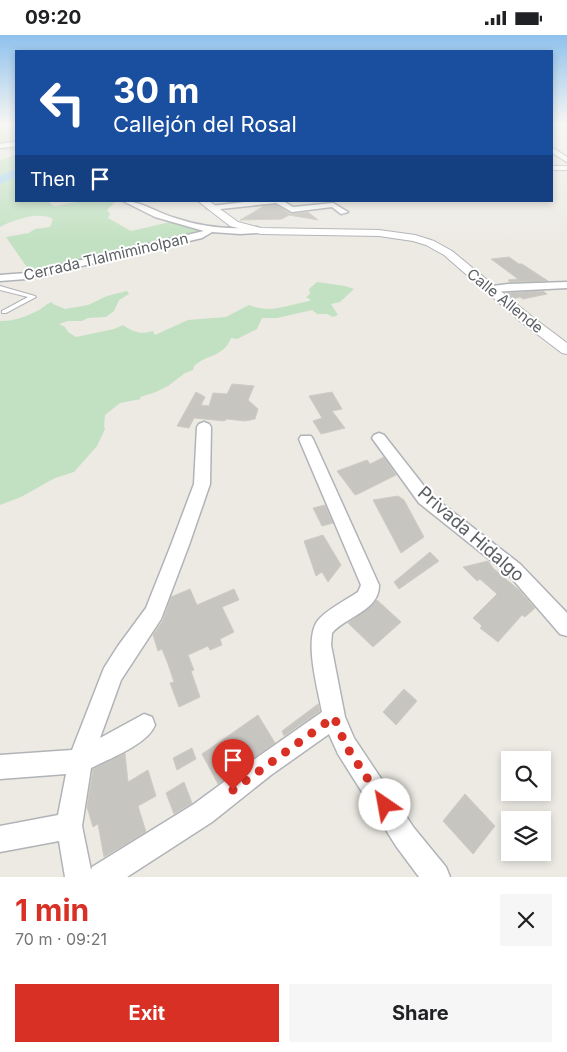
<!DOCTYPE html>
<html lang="en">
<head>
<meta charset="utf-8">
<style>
	body { margin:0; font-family:Inter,sans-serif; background:#f6f6f6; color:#202124; height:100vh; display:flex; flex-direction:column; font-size:19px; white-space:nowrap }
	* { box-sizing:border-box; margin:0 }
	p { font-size:16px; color:#757577 }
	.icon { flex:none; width:28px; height:28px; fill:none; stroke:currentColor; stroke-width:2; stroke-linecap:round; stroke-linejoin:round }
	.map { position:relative; height:842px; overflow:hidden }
	.panel { display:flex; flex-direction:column; background:#fff; flex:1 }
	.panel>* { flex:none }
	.top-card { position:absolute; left:15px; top:15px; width:538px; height:152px; border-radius:0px; box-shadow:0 2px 8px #0003; background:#1a4fa0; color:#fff; overflow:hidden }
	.controls { position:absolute; left:501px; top:716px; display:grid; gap:10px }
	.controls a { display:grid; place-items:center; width:50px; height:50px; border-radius:0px; background:#fff; box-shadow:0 2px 8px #0003; font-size:25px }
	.pin { position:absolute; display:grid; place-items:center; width:42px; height:42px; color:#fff; margin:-51px -21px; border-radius:50% 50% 50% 0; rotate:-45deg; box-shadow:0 0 5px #0007 }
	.pin .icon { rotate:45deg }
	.me { position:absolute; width:55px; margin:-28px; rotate:327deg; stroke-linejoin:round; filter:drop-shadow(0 0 4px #0008) }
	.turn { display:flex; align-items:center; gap:18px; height:105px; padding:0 15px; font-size:22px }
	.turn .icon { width:65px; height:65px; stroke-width:2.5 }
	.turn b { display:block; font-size:35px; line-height:42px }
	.then { display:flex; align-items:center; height:48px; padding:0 15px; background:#0003; gap:10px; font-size:19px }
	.round { display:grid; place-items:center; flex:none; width:52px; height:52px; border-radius:0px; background:#f6f6f6 }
	.overview { display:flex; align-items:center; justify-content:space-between; height:85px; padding:0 15px }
	h1 { font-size:30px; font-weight:700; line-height:38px; color:#d93025 }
	.primary-button { display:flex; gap:10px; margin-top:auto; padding:10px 15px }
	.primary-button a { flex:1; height:58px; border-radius:0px; background:#d93025; color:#fff; font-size:20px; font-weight:700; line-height:58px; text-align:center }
	.primary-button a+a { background:#f6f6f6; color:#202124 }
	.status { display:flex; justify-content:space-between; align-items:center; height:35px; padding:0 25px; background:#fff; direction:ltr }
	.status svg { height:14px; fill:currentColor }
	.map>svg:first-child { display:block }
</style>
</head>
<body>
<div class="status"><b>09:20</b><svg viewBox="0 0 49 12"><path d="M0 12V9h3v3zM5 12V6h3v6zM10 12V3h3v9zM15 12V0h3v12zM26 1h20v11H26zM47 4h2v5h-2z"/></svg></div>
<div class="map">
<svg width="567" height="842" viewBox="0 0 567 842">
	<rect width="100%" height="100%" fill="#eceae3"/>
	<g fill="#c2e1c2">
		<polygon points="12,91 16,91 16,116 1,115 0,96 11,94"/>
		<path d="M16,120V166H47L54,171L83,166H116L107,175L110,179L108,183L131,196L170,187L206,196L31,238L6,202L29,198L35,194L50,192L53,184C39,176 13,185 0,192V125Z"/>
		<path d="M317,247L345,251L354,254L340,267L331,269L338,280L333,282L327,279H317L312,275L277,283H262L257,294L237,304L231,303C224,322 207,319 194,331L193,335L185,338L168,351L156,357L140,362L141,364L120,368L105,380L104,391L105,394L97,411L74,437L55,443L21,462L0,470V286C12,287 28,281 39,275C44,272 46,269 52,267L53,269L65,274L88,270L107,261L127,256L129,259L119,265L114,276L106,282L88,283L82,286H68L59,289L65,292L68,297L76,302L114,294L123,290C133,297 141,300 153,296L155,300L188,285L226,282L249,270C271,279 287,270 309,266L311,265L306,262L310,259L309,254Z"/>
	</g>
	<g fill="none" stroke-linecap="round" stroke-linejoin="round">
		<polygon fill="#aad5f4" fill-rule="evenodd" points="12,135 16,135 16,142 0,149 0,141"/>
	</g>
	<g fill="#c7c5c0" stroke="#d0cbc2">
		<polygon points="276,170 291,179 308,177 318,185 289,180 282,184 240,185 264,171"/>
		<polygon points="509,222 519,229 522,229 548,246 510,247 508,245 518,244 491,224"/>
		<polygon points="543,256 547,259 523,264 520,262 513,264 506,258"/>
		<polygon points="232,349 254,351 248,365 258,374 255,384 245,386 227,384 224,386 194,383 189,393 177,391 196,357 205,362 201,370 209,371 213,358 227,359"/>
		<polygon points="332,357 342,374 332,376 345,393 321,399 313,386 322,383 309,361"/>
		<polygon points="384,422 396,440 358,459 355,460 337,436 367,425 370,429"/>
		<polygon points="398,461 404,465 424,502 401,518 373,465"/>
		<polygon points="325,470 333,488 322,491 313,473"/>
		<polygon points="323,500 341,530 328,547 322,537 316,541 304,506"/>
		<polygon points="430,517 439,526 399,554 394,547"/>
		<polygon points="488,526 493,533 519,555 535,573 525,582 522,580 498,607 480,593 482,591 473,583 497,559 480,544 477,546 463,532"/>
		<polygon points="190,554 197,570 234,554 239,565 222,572 234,597 220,604 222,610 210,615 208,611 188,620 194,635 191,636 200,662 179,672 170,648 174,647 168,629 162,614 158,616 153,600 163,585 171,562"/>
		<polygon points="377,565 401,587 373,612 348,588 369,573"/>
		<polygon points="404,654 417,666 396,690 383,677"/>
		<polygon points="318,669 320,676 284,701 282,696"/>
		<polygon points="258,680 275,708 218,749 202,719"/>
		<polygon points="192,713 196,724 177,735 173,723"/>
		<polygon points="125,718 128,747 148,735 156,761 138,771 146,797 104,822 98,789 93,792 87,772 93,734"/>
		<polygon points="184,747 192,768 174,779 166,758"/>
		<polygon points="465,759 495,791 473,819 443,786"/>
	</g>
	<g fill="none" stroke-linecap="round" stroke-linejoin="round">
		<defs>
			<polygon id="service" points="0,251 35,261 36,262 6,278 2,278 2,276 28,262 0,255"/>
			<g id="minor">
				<polygon points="16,107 16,111 0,113 0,109"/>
				<polygon points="551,112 567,122 567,127 551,117"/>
				<path d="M123,166C141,166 158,178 175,183C202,192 229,195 257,192L261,195L257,198L240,199L212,197L202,203L26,244L0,246V240L26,238L204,196L155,182Z"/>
				<polygon points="253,166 283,166 293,172 333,168 348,177 341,179 332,172 292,177 276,168 211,175 207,173 211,171"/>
				<polygon points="567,247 567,253 489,257 484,254 485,252 508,249"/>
				<path d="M204,387L209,389L211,392L210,449L189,510L161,584L121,645L100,703L144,679L152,682L155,690C148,709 109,724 91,733L82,791L91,835L92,832L194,769L255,724L322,677C318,654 302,600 320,583C330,573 346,565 358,557L361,550L299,404L301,401H311L313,404L379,550C380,575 346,582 332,598L331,610L345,682L354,703L414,793L446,832L450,842H419L396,811L338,719L329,699L271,740L212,787L127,842H65L59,806L0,817V791L58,780L66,739L0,744V720L72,715L104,633L118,611L146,573L171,510L194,449L197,392L199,389Z"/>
				<polygon points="379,398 384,400 431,460 520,529 567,578 567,601 560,599 508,539 419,468 372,403 374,400"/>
			</g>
			<g id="tertiary">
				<rect x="551" y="131" width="16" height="4"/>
				<polygon points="198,166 209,166 238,187 261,193 379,195 415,200 434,206 452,216 531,281 567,308 567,319 562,318 521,287 444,220 426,210 413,206 379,201 261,199 230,191"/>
			</g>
		</defs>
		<use href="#service" stroke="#b0b3b7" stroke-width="2"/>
		<use href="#minor" stroke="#b0b3b7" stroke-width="3"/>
		<use href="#tertiary" stroke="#b0b3b7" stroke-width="2"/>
		<use href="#service" fill="#fff" fill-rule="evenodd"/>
		<use href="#minor" fill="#fff" fill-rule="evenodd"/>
		<use href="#tertiary" fill="#fff" fill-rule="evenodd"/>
	</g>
	<linearGradient id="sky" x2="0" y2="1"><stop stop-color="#8fc1ed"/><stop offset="0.43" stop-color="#f6f6f2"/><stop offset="1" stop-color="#f6f6f2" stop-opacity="0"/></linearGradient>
	<rect width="567" height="206" fill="url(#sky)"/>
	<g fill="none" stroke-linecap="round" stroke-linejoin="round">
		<polyline stroke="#d93025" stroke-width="9" stroke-dasharray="0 16.2" points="233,755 334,682 346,711 385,770"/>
	</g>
	<g text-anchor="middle" stroke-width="4" stroke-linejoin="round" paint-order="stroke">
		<g font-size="15" fill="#5b5e62" stroke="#fff">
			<text transform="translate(106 222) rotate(-13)" y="5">Cerrada Tlalmiminolpan</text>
			<text transform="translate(505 266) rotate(39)" y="5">Calle Allende</text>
		</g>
		<g font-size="18" fill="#5b5e62" stroke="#fff">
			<text transform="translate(471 499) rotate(41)" y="6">Privada Hidalgo</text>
		</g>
	</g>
</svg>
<div class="controls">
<a><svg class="icon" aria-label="search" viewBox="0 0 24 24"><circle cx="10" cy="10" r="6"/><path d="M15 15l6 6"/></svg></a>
<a><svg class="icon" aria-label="layers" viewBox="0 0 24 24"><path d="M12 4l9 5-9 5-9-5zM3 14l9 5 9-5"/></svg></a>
</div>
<div class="pin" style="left:233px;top:755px;background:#d93025"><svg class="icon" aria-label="arrive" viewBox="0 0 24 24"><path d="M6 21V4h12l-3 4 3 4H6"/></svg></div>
<svg class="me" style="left:385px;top:770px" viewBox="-20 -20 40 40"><circle r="19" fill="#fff"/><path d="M0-13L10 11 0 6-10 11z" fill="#d93025"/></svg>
<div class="top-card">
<div class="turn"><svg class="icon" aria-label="left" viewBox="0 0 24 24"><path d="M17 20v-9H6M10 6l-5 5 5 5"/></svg><div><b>30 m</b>Callejón del Rosal</div></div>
<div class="then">Then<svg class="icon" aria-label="arrive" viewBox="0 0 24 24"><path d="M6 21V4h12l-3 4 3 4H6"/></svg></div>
</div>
</div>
<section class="panel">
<div class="overview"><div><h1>1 min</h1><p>70 m · 09:21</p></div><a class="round"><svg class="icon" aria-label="close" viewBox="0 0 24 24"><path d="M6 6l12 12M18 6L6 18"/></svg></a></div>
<div class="primary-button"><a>Exit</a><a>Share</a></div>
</section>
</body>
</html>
